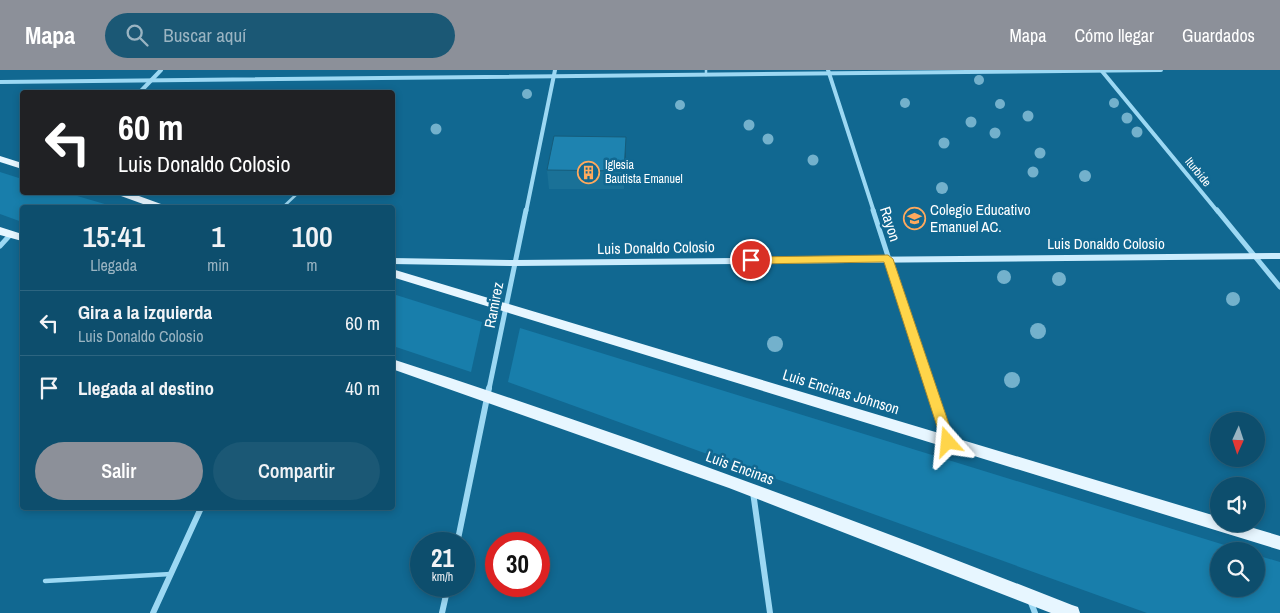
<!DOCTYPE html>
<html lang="es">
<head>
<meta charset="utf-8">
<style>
	body { margin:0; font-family:"Archivo Narrow",sans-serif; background:#1b5875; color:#f1f3f6; height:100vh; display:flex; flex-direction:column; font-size:19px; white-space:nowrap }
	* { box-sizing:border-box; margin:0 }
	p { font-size:16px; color:#9ab4c2 }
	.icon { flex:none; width:28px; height:28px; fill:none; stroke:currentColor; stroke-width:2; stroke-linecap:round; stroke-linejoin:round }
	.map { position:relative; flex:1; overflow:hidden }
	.sheet { position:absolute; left:20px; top:135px; width:375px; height:305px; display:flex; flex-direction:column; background:#0d4e6d; border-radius:5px; box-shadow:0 2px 8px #0003,0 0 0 1px #2d6580 }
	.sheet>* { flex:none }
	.banner { position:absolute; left:20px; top:20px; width:375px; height:105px; border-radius:5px; box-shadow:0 2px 8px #0003,0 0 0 1px #2d6580; background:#202124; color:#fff; overflow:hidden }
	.needle { width:32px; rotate:183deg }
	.controls { position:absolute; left:1210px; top:342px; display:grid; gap:10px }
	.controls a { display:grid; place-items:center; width:55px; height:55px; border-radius:50%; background:#0d4e6d; box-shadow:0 2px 8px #0003,0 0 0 1px #2d6580; font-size:25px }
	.speed { position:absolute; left:410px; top:462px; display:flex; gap:10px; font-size:25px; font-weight:700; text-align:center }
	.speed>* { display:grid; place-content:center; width:65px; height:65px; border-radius:50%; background:#0d4e6d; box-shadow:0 2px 8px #0003,0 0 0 1px #2d6580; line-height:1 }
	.speed small { font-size:12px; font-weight:400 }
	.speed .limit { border:8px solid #d22; background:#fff; color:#111 }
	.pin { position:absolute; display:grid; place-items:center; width:42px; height:42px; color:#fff; margin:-21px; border:2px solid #fff; border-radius:50%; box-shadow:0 1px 5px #0007 }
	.me { position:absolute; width:55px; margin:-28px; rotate:342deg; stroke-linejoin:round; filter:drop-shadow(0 0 4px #0008) }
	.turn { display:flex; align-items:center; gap:18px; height:105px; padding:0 15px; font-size:22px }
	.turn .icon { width:65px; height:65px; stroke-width:2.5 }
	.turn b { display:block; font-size:35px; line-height:42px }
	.eta { display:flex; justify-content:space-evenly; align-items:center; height:85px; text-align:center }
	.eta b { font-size:30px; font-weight:600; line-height:35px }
	.primary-button { display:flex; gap:10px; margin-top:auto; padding:10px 15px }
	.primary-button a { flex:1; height:58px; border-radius:30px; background:#8c9099; color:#fff; font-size:20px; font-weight:600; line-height:58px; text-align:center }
	.primary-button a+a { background:#1b5875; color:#f1f3f6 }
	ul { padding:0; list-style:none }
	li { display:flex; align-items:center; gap:15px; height:65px; padding:0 15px; border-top:1px solid #2d6580 }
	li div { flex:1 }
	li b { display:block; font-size:19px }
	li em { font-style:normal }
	header { display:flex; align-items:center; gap:30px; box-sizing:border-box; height:70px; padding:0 25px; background:#8c9099; color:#fff }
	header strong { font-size:24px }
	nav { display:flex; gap:28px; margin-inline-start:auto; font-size:18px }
	.search { width:350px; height:45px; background:#1b5875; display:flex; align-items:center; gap:12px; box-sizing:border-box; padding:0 18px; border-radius:28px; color:#9ab4c2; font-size:19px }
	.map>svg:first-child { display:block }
</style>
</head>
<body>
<header>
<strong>Mapa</strong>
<div class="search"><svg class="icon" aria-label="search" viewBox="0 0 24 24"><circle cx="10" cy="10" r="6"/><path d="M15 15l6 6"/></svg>Buscar aquí</div>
<nav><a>Mapa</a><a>Cómo llegar</a><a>Guardados</a></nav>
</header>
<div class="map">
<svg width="1280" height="543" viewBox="0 0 1280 543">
	<rect width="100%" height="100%" fill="#116891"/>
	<g fill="#187eab">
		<polygon points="0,102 22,109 22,122 67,123 115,137 22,138 22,152 0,144"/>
		<polygon points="393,224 482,252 471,302 393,276"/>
		<polygon points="520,258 1244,481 1219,481 1219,519 1256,519 1256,485 1280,492 1280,543 1147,543 508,312"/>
	</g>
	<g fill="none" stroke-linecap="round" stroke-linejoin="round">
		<g stroke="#9cd8f3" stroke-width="2.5">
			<polyline points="706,0 706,5"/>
			<polyline points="282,138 299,122"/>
		</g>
		<polyline stroke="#9cd8f3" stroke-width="4.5" points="45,511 171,504"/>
		<g stroke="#9cd8f3" stroke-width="4">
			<polyline points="828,0 874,142"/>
			<polyline points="1101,0 1218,142"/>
			<polyline points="0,12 1161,0"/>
			<polyline points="140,22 161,0"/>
			<polyline points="526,142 555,0"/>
		</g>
		<g stroke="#9cd8f3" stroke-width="5">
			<polyline points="873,140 931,319"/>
			<polyline points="1217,140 1280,217"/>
			<polyline points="0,176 11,164"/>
			<polyline points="489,319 526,140"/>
		</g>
		<g stroke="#9cd8f3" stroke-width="6">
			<polyline points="931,318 948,372"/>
			<polyline points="753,422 770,543"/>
			<polyline points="457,474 489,318"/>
			<polyline points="1030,530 1035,543"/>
			<polyline points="153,543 201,438"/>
			<polyline points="442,543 448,516"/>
		</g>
		<polygon fill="#cbecfd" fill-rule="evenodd" points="1280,183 1280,189 515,196 392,194 392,188 515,190"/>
		<g fill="#e7f6ff" fill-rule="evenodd">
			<polygon points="0,86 22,93 22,99 0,92"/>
			<polygon points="110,122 128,122 172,138 154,138"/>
			<polygon points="0,157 22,164 22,171 0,165"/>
			<polygon points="392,199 1219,447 1219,454 1240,454 1280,466 1280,480 392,207"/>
			<path d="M392,289C622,363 848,447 1072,535L1078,537L1080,543H1051L729,418L392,299Z"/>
		</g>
	</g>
	<g fill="#73b1cc">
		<circle cx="979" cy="10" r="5"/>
		<circle cx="527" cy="24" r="5"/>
		<circle cx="905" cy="33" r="5"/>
		<circle cx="1114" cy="33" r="5"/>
		<circle cx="1000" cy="34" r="5"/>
		<circle cx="680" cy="35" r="5"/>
		<circle cx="1028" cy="46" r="5.5"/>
		<circle cx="1127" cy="48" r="5.5"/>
		<circle cx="971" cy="52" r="5.5"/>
		<circle cx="749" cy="55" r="5.5"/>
		<circle cx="436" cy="59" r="5.5"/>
		<circle cx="1137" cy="62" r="5.5"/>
		<circle cx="995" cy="63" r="5.5"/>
		<circle cx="768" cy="69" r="5.5"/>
		<circle cx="944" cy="73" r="5.5"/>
		<circle cx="1040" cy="83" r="5.5"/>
		<circle cx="813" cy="90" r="5.5"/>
		<circle cx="1033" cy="102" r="5.5"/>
		<circle cx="1085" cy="106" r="6"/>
		<circle cx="942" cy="118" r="6"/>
		<circle cx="1004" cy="207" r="7"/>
		<circle cx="1059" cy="209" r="7"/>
		<circle cx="1233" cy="229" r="7"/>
		<circle cx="1038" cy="261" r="8"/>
		<circle cx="775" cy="274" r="8"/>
		<circle cx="1012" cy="310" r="8"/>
	</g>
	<polygon fill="#1a7197" points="626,67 626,86 624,119 549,119 547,100"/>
	<polygon fill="#155c7b" points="626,67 626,86 624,119 624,101"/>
	<polygon fill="#1e83b0" stroke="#155c7b" points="554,66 626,67 624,101 547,100"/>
	<polygon fill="#ffd54a" stroke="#a68a30" points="888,185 893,189 955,372 953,376 948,378 944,376 942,372 884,192 751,194 746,190 751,187"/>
	<defs>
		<symbol id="building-ring" viewBox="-11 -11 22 22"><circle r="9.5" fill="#116891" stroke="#ffa95d" stroke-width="1.5"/><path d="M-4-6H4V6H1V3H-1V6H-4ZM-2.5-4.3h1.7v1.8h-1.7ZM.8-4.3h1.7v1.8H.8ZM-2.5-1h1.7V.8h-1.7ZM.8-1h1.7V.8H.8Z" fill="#ffa95d"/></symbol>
		<symbol id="school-ring" viewBox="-11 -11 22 22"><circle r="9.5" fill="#116891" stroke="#ffa95d" stroke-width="1.5"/><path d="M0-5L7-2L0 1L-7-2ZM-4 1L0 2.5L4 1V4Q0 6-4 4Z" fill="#ffa95d"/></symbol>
	</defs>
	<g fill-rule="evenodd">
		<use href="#building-ring" x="576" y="90" width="25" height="25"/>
		<use href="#school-ring" x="902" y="136" width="25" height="25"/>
	</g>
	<g text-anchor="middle" stroke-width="5" stroke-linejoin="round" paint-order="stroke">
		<g font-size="12" fill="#fff" stroke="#116891" text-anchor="start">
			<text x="605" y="99">Iglesia<tspan x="605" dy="14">Bautista Emanuel</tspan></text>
		</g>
		<g font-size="12" fill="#fff" stroke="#116891">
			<text transform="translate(1198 102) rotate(51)" y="4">Iturbide</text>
		</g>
		<g font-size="15" fill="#fff" stroke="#116891" text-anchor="start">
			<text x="930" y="145">Colegio Educativo<tspan x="930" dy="17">Emanuel AC.</tspan></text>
		</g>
		<g font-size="15" fill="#fff" stroke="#116891">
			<text transform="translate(890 154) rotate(72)" y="5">Rayon</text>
			<text x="1106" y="179">Luis Donaldo Colosio</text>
			<text transform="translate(656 178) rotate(-1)" y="5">Luis Donaldo Colosio</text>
			<text transform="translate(494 235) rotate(-79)" y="5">Ramirez</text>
			<text transform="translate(841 322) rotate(17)" y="5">Luis Encinas Johnson</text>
			<text transform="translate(740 398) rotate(20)" y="5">Luis Encinas</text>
		</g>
	</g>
</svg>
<div class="controls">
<a><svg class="needle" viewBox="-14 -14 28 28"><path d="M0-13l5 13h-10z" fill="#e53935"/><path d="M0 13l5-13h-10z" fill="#9ab4c2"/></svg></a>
<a><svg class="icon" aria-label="sound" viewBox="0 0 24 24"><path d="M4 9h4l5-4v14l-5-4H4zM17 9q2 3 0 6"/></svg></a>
<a><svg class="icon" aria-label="search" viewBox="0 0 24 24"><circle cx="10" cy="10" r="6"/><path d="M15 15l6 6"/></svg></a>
</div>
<div class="speed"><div>21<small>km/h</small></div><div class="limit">30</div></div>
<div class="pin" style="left:751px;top:190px;background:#d93025"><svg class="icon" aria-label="arrive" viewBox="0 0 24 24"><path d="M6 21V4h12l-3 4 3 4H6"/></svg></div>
<svg class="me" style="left:948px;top:372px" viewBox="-20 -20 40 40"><path d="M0-17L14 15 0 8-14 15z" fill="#ffd54a" stroke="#fff" stroke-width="4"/></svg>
<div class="banner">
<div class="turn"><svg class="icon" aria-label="left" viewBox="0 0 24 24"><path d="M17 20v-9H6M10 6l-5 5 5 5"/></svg><div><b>60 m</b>Luis Donaldo Colosio</div></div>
</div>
<section class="sheet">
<div class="eta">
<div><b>15:41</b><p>Llegada</p></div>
<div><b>1</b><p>min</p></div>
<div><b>100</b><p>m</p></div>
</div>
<ul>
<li><svg class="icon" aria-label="left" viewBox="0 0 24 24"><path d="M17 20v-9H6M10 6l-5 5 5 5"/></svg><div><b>Gira a la izquierda</b><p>Luis Donaldo Colosio</p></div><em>60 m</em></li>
<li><svg class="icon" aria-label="arrive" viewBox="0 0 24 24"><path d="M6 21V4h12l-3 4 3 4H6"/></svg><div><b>Llegada al destino</b></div><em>40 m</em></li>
</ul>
<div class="primary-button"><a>Salir</a><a>Compartir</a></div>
</section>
</div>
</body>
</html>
